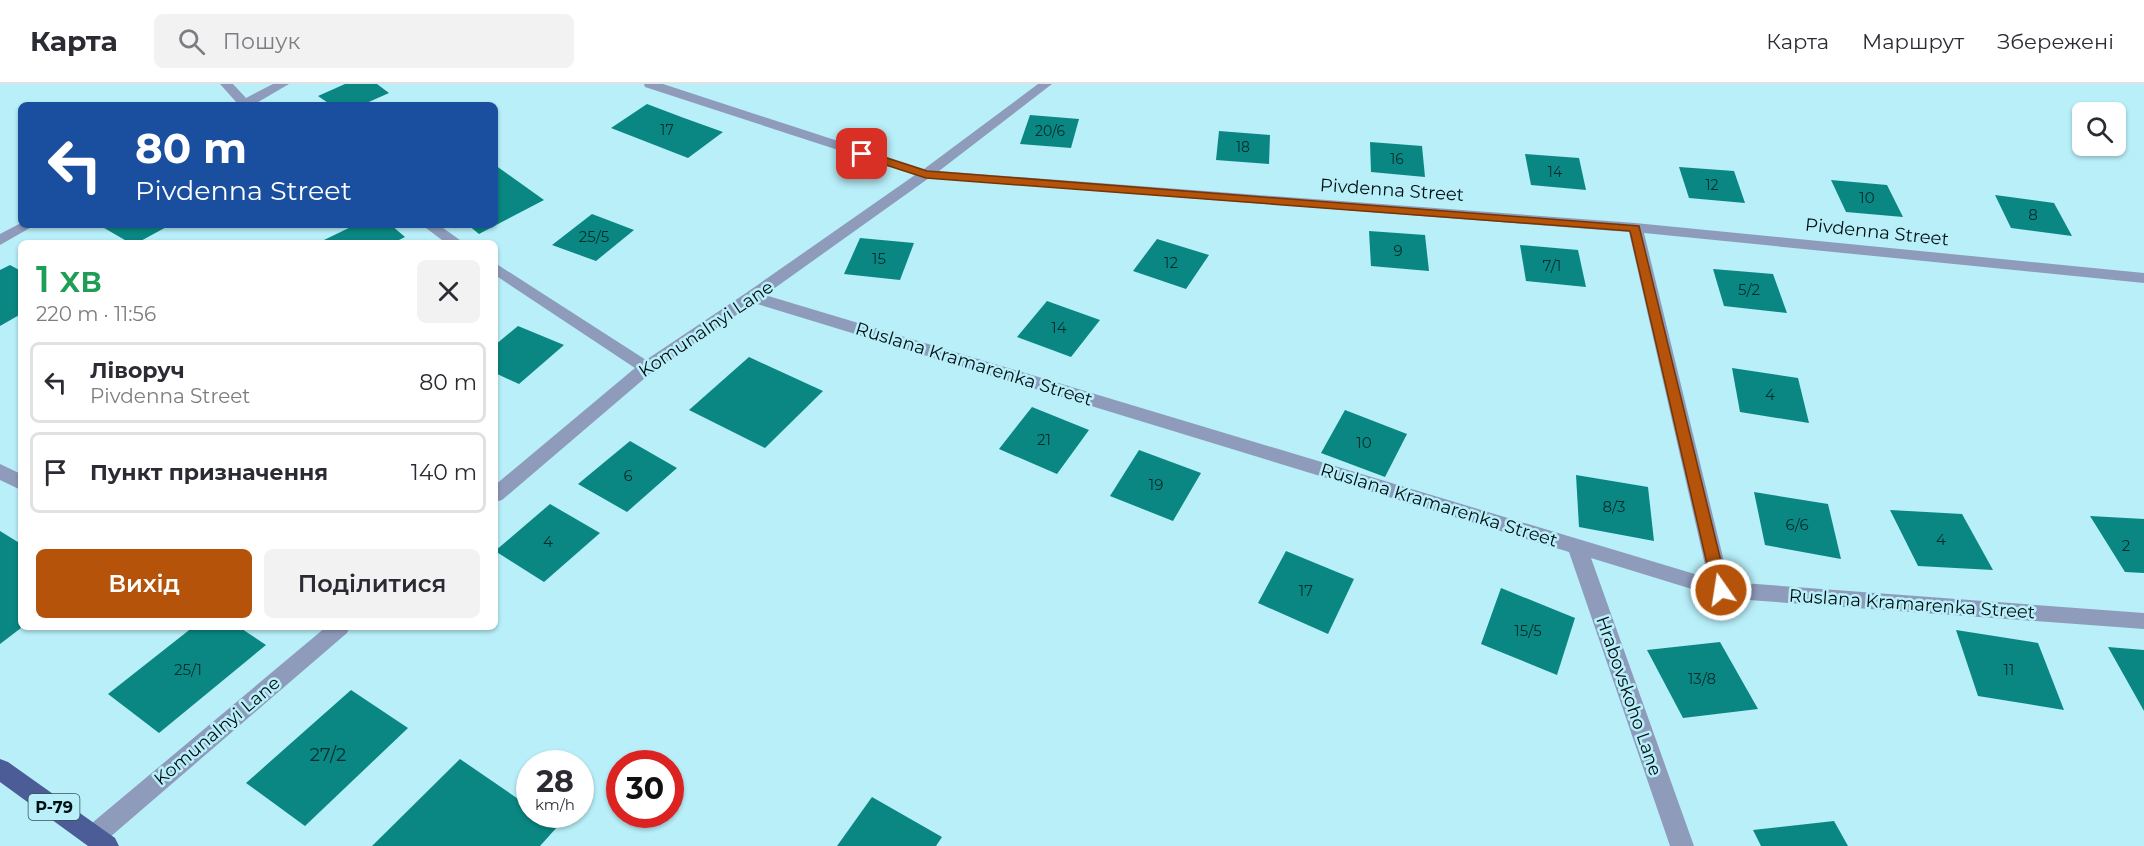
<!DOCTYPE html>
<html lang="uk">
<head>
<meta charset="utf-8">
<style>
	body { margin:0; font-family:Montserrat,sans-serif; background:#f2f2f3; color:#2b2b33; height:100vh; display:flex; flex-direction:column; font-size:22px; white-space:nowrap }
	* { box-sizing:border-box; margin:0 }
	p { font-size:20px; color:#7c7c81 }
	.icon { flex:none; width:33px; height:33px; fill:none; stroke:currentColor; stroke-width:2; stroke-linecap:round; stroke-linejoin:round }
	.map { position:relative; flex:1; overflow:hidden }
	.sheet { position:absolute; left:18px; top:156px; width:480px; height:390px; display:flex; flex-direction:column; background:#fff; border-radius:9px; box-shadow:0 2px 4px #0004 }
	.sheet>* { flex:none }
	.top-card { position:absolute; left:18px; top:18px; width:480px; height:126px; border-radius:9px; box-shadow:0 2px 4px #0004; background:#1a4fa0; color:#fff; overflow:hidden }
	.tools { position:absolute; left:2072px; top:18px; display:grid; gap:12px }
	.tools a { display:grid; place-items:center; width:54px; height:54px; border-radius:9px; background:#fff; box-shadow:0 2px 4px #0004; font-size:30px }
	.speed { position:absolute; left:516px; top:666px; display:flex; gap:12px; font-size:30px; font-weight:700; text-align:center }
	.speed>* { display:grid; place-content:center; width:78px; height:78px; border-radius:50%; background:#fff; box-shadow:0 2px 4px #0004; line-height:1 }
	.speed small { font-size:15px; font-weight:400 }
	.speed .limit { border:9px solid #d22; background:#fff; color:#111 }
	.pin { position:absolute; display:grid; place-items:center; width:51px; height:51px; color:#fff; margin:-26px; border-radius:12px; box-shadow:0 3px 9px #0006 }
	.me { position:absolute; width:66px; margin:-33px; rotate:347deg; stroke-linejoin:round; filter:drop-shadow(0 0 4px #0008) }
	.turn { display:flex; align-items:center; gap:21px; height:126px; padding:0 18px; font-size:27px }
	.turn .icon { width:78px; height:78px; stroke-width:2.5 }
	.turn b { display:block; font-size:42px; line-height:51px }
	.round { display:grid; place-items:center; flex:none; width:63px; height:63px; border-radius:9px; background:#f2f2f3 }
	.head { display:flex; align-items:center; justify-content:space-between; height:102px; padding:0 18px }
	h1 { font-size:36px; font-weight:600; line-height:45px; color:#1e9e55 }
	.action { display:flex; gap:12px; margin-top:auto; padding:12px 18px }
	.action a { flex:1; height:69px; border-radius:9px; background:#b45309; color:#fff; font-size:24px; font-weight:600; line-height:69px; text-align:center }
	.action a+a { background:#f2f2f3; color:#2b2b33 }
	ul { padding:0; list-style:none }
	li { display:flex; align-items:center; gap:18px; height:81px; margin:0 12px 9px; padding:0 6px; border:3px solid #e1e1e2; border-radius:9px }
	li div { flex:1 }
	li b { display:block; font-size:22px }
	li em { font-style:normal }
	header { display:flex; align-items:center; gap:36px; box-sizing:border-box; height:84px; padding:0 30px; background:#fff; border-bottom:2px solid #e1e1e2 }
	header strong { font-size:28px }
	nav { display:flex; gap:33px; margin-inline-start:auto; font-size:21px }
	.search { width:420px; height:54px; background:#f2f2f3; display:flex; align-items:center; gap:15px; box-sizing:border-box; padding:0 21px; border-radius:9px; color:#7c7c81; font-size:22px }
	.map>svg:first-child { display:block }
</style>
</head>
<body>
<header>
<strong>Карта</strong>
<div class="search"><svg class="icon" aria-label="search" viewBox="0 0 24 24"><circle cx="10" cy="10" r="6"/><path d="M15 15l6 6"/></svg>Пошук</div>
<nav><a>Карта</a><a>Маршрут</a><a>Збережені</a></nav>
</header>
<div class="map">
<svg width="2144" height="762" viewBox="0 0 2144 762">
	<rect width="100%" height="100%" fill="#b8eff9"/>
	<g fill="#0a8782">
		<polygon points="345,0 377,0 389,9 362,21 331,21 318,12"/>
		<polygon points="647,20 684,34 723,48 688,74 611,44"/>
		<polygon points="1030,31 1079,35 1071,64 1020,60"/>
		<polygon points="1219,47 1270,51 1269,80 1216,76"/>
		<polygon points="1370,58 1422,62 1425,93 1371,88"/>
		<polygon points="1525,70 1579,74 1586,106 1531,101"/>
		<polygon points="495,81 544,116 479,150 468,141 495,141"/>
		<polygon points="1679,83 1734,87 1745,119 1689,114"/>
		<polygon points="1831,96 1887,101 1903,133 1846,128"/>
		<polygon points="1995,111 2054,119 2072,152 2011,144"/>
		<polygon points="592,130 634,146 596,177 552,161"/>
		<polygon points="99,141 170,141 137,159 130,159"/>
		<polygon points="355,141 391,141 405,153 393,159 327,159 324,156"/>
		<polygon points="1369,147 1425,151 1429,187 1371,182"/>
		<polygon points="860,154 914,159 900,196 844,190"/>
		<polygon points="1157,155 1209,171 1186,205 1133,187"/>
		<polygon points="1520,161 1578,166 1586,203 1526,197"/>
		<polygon points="10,181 21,187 21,230 0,242 0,186"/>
		<polygon points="1713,185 1773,190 1787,229 1724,222"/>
		<polygon points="1047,217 1100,236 1071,273 1017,253"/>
		<polygon points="518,242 564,261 519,300 495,289 495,261"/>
		<polygon points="749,273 823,307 765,364 689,326"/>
		<polygon points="1732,284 1798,294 1809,339 1740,328"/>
		<polygon points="1032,323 1089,346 1057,390 999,365"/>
		<polygon points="1345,326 1407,350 1385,393 1321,369"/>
		<polygon points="630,357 677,384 627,428 578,400"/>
		<polygon points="1139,366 1201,389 1173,437 1110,412"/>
		<polygon points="1576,391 1648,403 1654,457 1579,443"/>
		<polygon points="1754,408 1828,420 1841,475 1765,461"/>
		<polygon points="550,420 600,449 544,498 495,467"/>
		<polygon points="1890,426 1962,430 1993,486 1918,482"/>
		<polygon points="2090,432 2144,435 2144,489 2125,488"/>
		<polygon points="0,447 21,460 21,544 0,560"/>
		<polygon points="1286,467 1354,495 1328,550 1258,519"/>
		<polygon points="1501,504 1575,534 1557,591 1481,560"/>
		<polygon points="193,543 239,543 266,561 159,649 108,610"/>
		<polygon points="1956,546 2038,559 2064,626 1978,612"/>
		<polygon points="1720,558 1758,625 1683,634 1647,566"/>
		<polygon points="2108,563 2144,566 2144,627"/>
		<polygon points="351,606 408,644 305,742 246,699"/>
		<polygon points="460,675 530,723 530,730 541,730 558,742 540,762 372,762"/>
		<polygon points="872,713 942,753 936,762 837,762"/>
		<polygon points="1834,737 1848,762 1761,762 1753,746"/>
	</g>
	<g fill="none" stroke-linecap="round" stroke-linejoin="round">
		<polygon fill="#8f9bbb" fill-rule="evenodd" points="0,380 21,390 21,406 0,396"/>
		<g fill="#8f9bbb" fill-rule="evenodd">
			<polygon points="220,0 233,0 246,14 273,0 289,0 253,21 235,21 237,19"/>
			<path d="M644,0H663L924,85L1038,0H1052L939,87L1635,139L2144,189V199L1644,149L1729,498L2144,529V545L1721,514L1591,474L1694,762H1670L1569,468L754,219L652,288L502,416L495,418V401L635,284L495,191V179L646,276L746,209L915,91L645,3ZM929,94L1629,148L1708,494L765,211Z"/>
			<polygon points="21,139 21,141 35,141 0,161 0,150"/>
			<polygon points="422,141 439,141 464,159 446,159"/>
			<polygon points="326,543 350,543 347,549 102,760 97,762 86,760 83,752 86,744"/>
		</g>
		<polygon fill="#4b5c96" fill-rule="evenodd" points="0,675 8,678 115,754 119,762 88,762 0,698"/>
	</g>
	<polygon fill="#b45309" stroke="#753606" stroke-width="1.5" points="862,66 927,87 1639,142 1728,506 1726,511 1721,513 1716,511 1713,506 1630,147 926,94 858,72 857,70"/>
	<g text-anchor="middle" stroke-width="5" stroke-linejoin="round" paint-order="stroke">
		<g font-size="14" fill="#022d2f">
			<text x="667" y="51">17</text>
			<text x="1050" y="52">20/6</text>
			<text x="1243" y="68">18</text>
			<text x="1397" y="80">16</text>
			<text x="1555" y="93">14</text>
			<text x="1712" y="106">12</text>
		</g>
		<g font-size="15" fill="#022d2f">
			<text x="1867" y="119">10</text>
			<text x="2033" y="136">8</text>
			<text x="594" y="158">25/5</text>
			<text x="1398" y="172">9</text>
			<text x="879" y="180">15</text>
			<text x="1171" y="184">12</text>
			<text x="1552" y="187">7/1</text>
			<text x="1749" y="211">5/2</text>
			<text x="1059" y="249">14</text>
			<text x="1770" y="316">4</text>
			<text x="1044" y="361">21</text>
			<text x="1364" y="364">10</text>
			<text x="628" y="397">6</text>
			<text x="1156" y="406">19</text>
			<text x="1614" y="428">8/3</text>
			<text x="1797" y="446">6/6</text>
			<text x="1941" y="461">4</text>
			<text x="548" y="463">4</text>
			<text x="2126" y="467">2</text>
			<text x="1306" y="512">17</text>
			<text x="1528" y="552">15/5</text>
			<text x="188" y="591">25/1</text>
			<text x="2009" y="591">11</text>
			<text x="1702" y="600">13/8</text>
		</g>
		<rect fill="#b8eff9" stroke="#375258" stroke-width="1.5" x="28.5" y="710" width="51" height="26" rx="4.5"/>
		<g font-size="16" font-weight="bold" fill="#000f13">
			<text x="54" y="729">Р-79</text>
		</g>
		<g font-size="18" fill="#000f13" stroke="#b8eff9">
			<text transform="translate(1392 106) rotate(4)" y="6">Pivdenna Street</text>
			<text transform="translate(1877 148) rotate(6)" y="6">Pivdenna Street</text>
			<text transform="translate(706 245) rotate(-34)" y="6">Komunalnyi Lane</text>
			<text transform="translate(974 280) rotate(17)" y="6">Ruslana Kramarenka Street</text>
			<text transform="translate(1439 421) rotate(17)" y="6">Ruslana Kramarenka Street</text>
			<text transform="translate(1912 520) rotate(4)" y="6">Ruslana Kramarenka Street</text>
			<text transform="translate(1629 612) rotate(71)" y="6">Hrabovskoho Lane</text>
			<text transform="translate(217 647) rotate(-40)" y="6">Komunalnyi Lane</text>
		</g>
		<g font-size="18" fill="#022d2f">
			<text x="328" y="677">27/2</text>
		</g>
	</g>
</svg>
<div class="tools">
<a><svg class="icon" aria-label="search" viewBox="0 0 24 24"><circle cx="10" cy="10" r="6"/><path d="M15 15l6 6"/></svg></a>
</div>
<div class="speed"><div>28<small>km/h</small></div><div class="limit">30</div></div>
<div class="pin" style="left:862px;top:70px;background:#d93025"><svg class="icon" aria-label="arrive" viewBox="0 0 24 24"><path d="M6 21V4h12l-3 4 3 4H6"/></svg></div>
<svg class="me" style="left:1721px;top:506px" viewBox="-20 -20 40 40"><circle r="17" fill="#b45309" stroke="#fff" stroke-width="3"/><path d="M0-11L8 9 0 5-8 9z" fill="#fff"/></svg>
<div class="top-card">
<div class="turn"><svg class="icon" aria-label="left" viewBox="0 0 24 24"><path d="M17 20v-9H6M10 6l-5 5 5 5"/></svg><div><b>80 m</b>Pivdenna Street</div></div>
</div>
<section class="sheet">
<div class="head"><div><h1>1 хв</h1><p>220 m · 11:56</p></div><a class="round"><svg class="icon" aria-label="close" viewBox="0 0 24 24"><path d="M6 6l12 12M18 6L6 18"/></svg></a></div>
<ul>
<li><svg class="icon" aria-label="left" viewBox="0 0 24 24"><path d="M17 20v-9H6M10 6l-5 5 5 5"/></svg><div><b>Ліворуч</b><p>Pivdenna Street</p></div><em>80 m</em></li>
<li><svg class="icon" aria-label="arrive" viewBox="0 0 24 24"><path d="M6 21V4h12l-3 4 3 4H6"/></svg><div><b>Пункт призначення</b></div><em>140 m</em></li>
</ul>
<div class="action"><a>Вихід</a><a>Поділитися</a></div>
</section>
</div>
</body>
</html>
